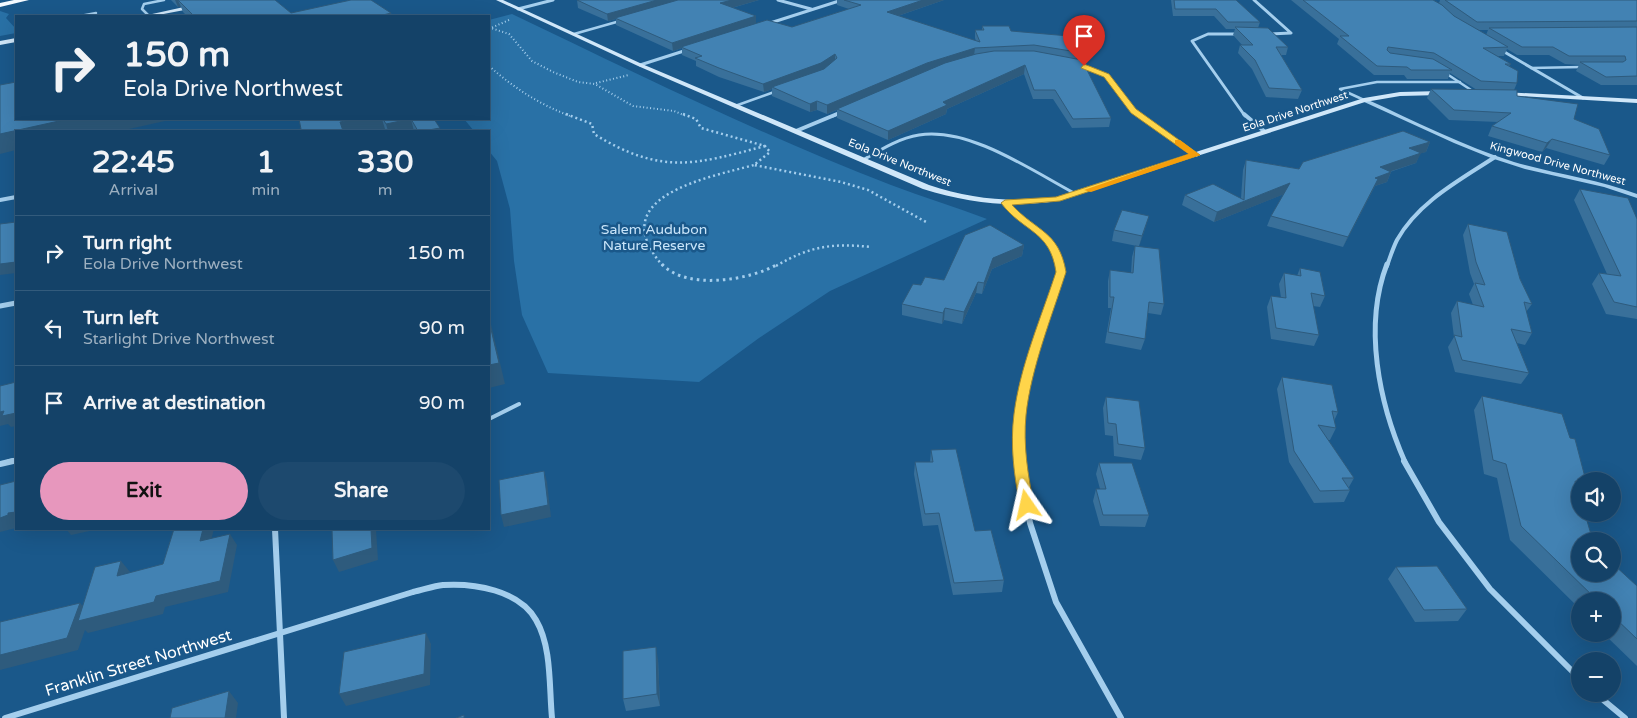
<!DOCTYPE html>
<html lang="en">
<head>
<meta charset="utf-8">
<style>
	body { margin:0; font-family:"Varela Round",sans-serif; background:#1d496e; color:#f1f3f6; height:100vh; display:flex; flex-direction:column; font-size:19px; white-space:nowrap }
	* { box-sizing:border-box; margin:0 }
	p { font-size:16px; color:#9db0c0 }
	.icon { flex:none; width:28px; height:28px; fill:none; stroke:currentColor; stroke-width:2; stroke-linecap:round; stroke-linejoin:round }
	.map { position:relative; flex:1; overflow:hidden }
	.side { position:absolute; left:15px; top:130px; width:475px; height:400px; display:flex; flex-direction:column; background:#144268; border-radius:0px; box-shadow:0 5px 20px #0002,0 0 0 1px #335b7c }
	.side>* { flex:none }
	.top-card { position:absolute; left:15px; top:15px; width:475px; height:105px; border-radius:0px; box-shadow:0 5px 20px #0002,0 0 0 1px #335b7c; background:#144268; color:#f1f3f6; overflow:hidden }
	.fabs { position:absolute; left:1571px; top:472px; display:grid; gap:10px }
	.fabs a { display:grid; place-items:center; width:50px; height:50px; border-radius:50%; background:#144268; box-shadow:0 5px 20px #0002,0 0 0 1px #335b7c; font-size:25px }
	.pin { position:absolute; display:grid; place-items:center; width:42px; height:42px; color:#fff; margin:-51px -21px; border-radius:50% 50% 50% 0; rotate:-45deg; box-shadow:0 0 5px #0007 }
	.pin .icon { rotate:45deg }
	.me { position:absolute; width:55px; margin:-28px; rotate:349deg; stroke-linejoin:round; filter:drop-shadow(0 0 4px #0008) }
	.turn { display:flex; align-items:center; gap:18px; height:105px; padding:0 25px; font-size:22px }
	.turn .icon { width:65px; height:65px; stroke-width:2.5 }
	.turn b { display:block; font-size:35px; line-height:42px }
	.eta { display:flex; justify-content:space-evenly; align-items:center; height:85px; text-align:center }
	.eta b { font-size:30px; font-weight:800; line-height:35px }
	.action { display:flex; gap:10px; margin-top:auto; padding:10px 25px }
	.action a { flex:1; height:58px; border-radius:30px; background:#e797bd; color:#111; font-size:20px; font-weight:800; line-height:58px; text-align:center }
	.action a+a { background:#1d496e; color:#f1f3f6 }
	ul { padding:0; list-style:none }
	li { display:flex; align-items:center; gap:15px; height:75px; padding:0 25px; border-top:1px solid #335b7c }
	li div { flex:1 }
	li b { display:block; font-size:19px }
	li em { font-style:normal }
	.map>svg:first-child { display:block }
</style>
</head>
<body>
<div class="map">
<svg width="1637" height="718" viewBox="0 0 1637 718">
	<rect width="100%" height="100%" fill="#1a588a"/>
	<g fill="#2971a6">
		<polygon points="0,11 9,14 6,18 16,29 16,33 0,36"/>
		<path d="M512,14C637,74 762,135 891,185C923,197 955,207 987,219L830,291L759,338L699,382L548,373L522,315L514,261L510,209L497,161L489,151V131H474L464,119H489V20Z"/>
	</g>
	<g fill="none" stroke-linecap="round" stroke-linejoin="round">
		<g stroke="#a4ceed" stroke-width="2" stroke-dasharray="1 2.5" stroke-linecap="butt">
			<polyline points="509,20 491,28 509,34 532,61 553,72 578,82 595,84 633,106 674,111 686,116"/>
			<path d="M489,66C514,88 539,104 570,116"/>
			<polyline points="596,83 629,75"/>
		</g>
		<g stroke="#a4ceed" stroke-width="2.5" stroke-dasharray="2 3" stroke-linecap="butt">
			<path d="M566,114L592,124L594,134C661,175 694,165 765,146"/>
			<polyline points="683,114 696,119 701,128 765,146 770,152 754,165 841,182 868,190 926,222"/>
			<path d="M663,266C602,197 706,178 754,165"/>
			<path d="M776,266C810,246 832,243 871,247"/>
		</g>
		<path stroke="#a4ceed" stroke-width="3" stroke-dasharray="2.5 4" stroke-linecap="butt" d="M662,264C686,291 751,280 778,264"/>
		<g stroke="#a4ceed" stroke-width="2.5">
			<polyline points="80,16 96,13"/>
			<polyline points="149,16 142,9 144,4 164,0"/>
			<polyline points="574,34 620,21"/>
			<polyline points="1531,68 1581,67"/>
			<polyline points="1447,74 1474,92"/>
			<polyline points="1364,100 1340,89 1377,82 1460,82"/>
			<polyline points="735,106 777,91"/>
		</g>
		<path stroke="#a4ceed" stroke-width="3" d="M863,160C880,150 899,138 919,135C969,127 1031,170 1074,193"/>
		<polyline stroke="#a4ceed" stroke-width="4" points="489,419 519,404"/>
		<g stroke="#a4ceed" stroke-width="3">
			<polyline points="778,0 811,9"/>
			<polyline points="1254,0 1291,33 1269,34"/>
			<polyline points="518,9 553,0"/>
			<polyline points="767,24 842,0"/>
			<polyline points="1238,34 1208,34 1192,41 1245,116"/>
			<polyline points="1501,50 1583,98"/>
			<polyline points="640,65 687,50"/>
			<polyline points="1079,65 1106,76 1133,111 1139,116"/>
			<polyline points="833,116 842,112"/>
		</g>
		<g stroke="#a4ceed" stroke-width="4">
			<polyline points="1138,114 1196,155"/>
			<polyline points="1244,114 1265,132"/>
			<polyline points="796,131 837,114"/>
			<polyline points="0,200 16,197"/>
			<path d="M1005,203C1026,223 1053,236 1060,266"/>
			<path d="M1387,266C1390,257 1393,248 1397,240C1418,202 1460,180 1495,157"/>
		</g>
		<g stroke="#a4ceed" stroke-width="5">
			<path d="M1387,264C1363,326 1379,403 1405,462"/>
			<polyline points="0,306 16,303"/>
			<polyline points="8,462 16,460"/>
			<polyline points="1020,462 1020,414 1030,370 1061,272 1059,264"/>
		</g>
		<g stroke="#a4ceed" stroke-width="6">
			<polyline points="1020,461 1030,523 1056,602 1121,718"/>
			<polyline points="1404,461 1439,522 1490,589 1580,679"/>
			<polyline points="0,464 13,461"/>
			<polyline points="275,529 284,718"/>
			<polyline points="1596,694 1625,718"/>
			<path d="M5,718L413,592C423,590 433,586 443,585C474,583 519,590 536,620C552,647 549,688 552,718"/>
		</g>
		<path fill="#a4ceed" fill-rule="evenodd" d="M1362,99H1366C1415,121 1463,146 1514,162C1555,174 1597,179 1637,194V198L1604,187L1525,169L1491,158L1454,143L1362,101Z"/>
		<g fill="#d0e7f9" fill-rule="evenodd">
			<path d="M496,0H503L642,64L929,185C971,199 1012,203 1056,197L1364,98L1400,92L1441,91L1444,93L1441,95L1400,96L1365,102L1057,201C1011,208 968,203 923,189L638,66Z"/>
			<polygon points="193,5 195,6 195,8 153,16 143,16"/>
			<polygon points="16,38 16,42 0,45 0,41"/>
			<polygon points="1503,92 1637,99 1637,103 1501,95 1501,93"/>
		</g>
		<polygon fill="#f4faff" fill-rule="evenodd" points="14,0 29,0 0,7 0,3"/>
	</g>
	<g fill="#39709a" fill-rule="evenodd">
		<polygon points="171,0 275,0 291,13 391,13 392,16 187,16 183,12 181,7 178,7"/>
		<polygon points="577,0 759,0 732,8 756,23 792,27 849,9 837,5 837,0 944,0 898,16 976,41 975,38 975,30 982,30 982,26 1011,31 1077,52 1076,59 1111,118 1109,127 1072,128 1053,99 1033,99 1024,74 947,109 946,114 888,140 837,118 837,110 827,114 817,110 810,112 772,96 772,89 764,92 719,77 696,66 696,61 682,55 682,48 673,51 616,25 616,19 608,21 578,8"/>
		<polygon points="1171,0 1236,0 1260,22 1258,28 1288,47 1286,55 1281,55 1302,90 1298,99 1266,97 1252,69 1238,53 1240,45 1242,45 1233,35 1235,29 1226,29 1214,16 1173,16"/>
		<path d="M1291,0H1433L1439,3L1440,0H1637V85H1601L1576,71L1579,65L1565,64L1549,55H1517L1507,49L1504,56H1497L1511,64L1509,66L1517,83L1514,90L1517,96L1574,119L1610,155L1604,165L1546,148L1542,152L1488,136L1492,126L1498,122L1449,120L1427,98L1431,89L1477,90L1450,73L1448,79H1407L1404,75H1374L1337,44L1339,39ZM1477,30H1488L1486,35Z"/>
		<polygon points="299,119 434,119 441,131 387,131 385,129 374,131 294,131 301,129"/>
		<polygon points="1430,142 1426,152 1420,153 1416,163 1390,172 1391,172 1387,182 1375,186 1343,247 1267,226 1271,216 1284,194 1214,222 1182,205 1185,195 1241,198 1243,170 1246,160 1299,169"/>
		<polygon points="1580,189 1637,219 1637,319 1606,314 1592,284 1599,273 1607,274 1574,200"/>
		<polygon points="1468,224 1520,279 1532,304 1526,312 1532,333 1525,345 1517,343 1529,373 1521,384 1455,372 1448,347 1454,337 1451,313 1457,301 1473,305 1469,294 1474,284 1470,273 1463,235"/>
		<polygon points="1146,226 1139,246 1164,304 1161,315 1148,313 1145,339 1141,350 1105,343 1111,308 1108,308 1108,281 1110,270 1131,273 1132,257 1135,246 1137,246 1112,241 1114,230"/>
		<polygon points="1024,245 1022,256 992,269 982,294 976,293 962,324 944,320 942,324 902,315 902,304 921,285 944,280"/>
		<polygon points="1300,268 1325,296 1320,307 1313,306 1319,335 1314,346 1271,339 1267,307 1271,296 1281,298 1279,284 1284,273 1297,276"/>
		<polygon points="1282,377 1338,412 1334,421 1336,428 1330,440 1328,440 1354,478 1349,487 1350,490 1344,502 1314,503 1289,462 1277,389"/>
		<polygon points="1482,396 1580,481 1580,494 1579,495 1580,541 1637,586 1637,666 1604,634 1612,634 1612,601 1580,601 1580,609 1510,540 1497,478 1484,474 1474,410"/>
		<polygon points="1106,397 1145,448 1141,460 1114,456 1113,436 1105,435 1103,408"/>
		<polygon points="931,450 975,531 1004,580 1002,592 953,595 938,525 923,526 914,474 915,462 930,462"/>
		<polygon points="1099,463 1149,515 1145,527 1100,526 1093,501 1096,489 1100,489 1096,474"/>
		<polygon points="1396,567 1467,609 1458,621 1415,622 1388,579"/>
		<polygon points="658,659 660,706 626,711 623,699"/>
	</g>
	<g fill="#2e5b7d">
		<polygon points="175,0 178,0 181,7 178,7"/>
		<polygon points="657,0 684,0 615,18 616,19 608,21 607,14"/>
		<polygon points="732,0 759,0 721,11 720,3"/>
		<polygon points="923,0 944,0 886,20 887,12"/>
		<polygon points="391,13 392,16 379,16"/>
		<polygon points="756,16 756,24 681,47 682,48 673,51 672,43"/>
		<polygon points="975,48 974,56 926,71 827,114 827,105 927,63"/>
		<polygon points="835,54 835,62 821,71 772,87 772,89 764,92 763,84"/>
		<polygon points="1025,65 1024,74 947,109 946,114 888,140 888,131 943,102"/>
		<polygon points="817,101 817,110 810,112 810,104"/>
		<polygon points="68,119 174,119 120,131 16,131 16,150 0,154 0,134"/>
		<polygon points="355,119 382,119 385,129 374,131 343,131 340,122"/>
		<polygon points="411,119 414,131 388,131 386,124"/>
		<polygon points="440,128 441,131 423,131"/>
		<polygon points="1552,139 1546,148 1542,152 1547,143"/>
		<polygon points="1430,142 1426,152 1405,158 1409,148"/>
		<polygon points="1421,153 1416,163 1376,176 1380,167"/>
		<polygon points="1391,172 1387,182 1375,186 1343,247 1375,178"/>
		<polygon points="1290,183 1287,193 1214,222 1217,212"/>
		<polygon points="1149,216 1146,226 1139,247 1142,236"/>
		<polygon points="1024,245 1022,256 992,269 982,294 984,283 993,258"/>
		<polygon points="16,262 16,273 0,275 0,264"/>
		<polygon points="978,282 976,293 962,324 964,312"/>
		<polygon points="945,308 944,320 942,324 943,313"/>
		<polygon points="489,316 505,384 489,388"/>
		<polygon points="4,411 16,413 16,426 11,427 8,424 0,426 0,412"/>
		<polygon points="544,471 547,482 551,517 504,527 501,515"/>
		<polygon points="16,512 16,528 0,532 0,518 8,513"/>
		<polygon points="66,529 99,529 71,535"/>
		<polygon points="203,529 214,529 208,552 200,541"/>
		<polygon points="371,529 376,529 378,560 339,572 333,560"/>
		<polygon points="230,534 237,545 228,592 165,607 163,614 88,633 85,630 78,650 0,670 0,655 80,603 91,615 156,596"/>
		<polygon points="121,561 130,572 117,576"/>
		<polygon points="426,633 431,644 430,685 346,706 339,694"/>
		<polygon points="656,647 658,659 660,706 657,694"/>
		<polygon points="229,691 238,703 236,718 225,718"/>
	</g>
	<g fill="#4282b3" stroke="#2e5b7d">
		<polygon points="178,0 275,0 291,13 351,0 371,0 391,13 379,16 194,16"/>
		<polygon points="577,0 657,0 607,14"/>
		<polygon points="678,0 732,0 720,3 756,16 672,43 615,18"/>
		<polygon points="844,0 923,0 887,12 980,42 975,30 984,30 982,26 1009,26 1011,31 1069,36 1077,52 1034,45 975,48 927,63 827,105 817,101 810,104 772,87 824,69 837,58 835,54 821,63 763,84 719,68 695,58 702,56 681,47 767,20 792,27 861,5"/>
		<polygon points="1174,0 1236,0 1260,22 1228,22 1216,9 1175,9"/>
		<polygon points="1303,0 1433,0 1442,5 1454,16 1508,47 1483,48 1511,64 1505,64 1518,71 1517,83 1481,81 1434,53 1388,47 1387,50 1390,53 1433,59 1452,70 1411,70 1407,67 1377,66 1340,36 1349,36"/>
		<polygon points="1445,0 1637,0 1637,21 1477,22"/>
		<polygon points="1235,27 1268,28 1288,47 1276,47 1302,90 1269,88 1255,60 1240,45 1253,45"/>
		<polygon points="1637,27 1637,76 1606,77 1580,62 1623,62 1626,60 1625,56 1569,56 1553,47 1522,47 1489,28"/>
		<polygon points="994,51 1034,51 1082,60 1111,118 1073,119 1055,90 1034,90 1025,65 943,102 947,105 888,131 837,109 945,63 976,54"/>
		<polygon points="16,82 16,119 68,119 0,134 0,85"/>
		<polygon points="1431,89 1517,90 1517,96 1578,104 1574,119 1599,129 1610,155 1552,139 1547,143 1492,126 1511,113 1454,110"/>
		<polygon points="299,119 355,119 340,122 343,131 294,131 294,130 301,129"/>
		<polygon points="383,119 410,119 386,124"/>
		<polygon points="411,119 434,119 440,128 423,131 418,131"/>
		<polygon points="1403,131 1430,142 1409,148 1421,153 1380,167 1391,172 1375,178 1378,179 1348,237 1271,216 1290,183 1217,212 1185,195 1213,184 1244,200 1246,160 1299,169 1303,162"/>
		<polygon points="1580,189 1628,198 1637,219 1637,307 1614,302 1599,273 1621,276"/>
		<polygon points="1122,210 1149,216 1142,236 1114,230"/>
		<polygon points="16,222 16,262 0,264 0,224"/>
		<polygon points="1468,224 1507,232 1520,279 1532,304 1524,302 1532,333 1511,329 1529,373 1462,360 1454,335 1462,337 1457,301 1484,307 1475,283 1485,285 1476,262"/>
		<polygon points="990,225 1024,245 993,258 984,283 978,282 964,312 945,308 943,313 902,304 913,284 921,285 925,277 944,280 965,235"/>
		<polygon points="1135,246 1159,249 1164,304 1149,302 1145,339 1108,332 1114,297 1110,297 1110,270 1133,273"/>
		<polygon points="1300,268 1320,272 1325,296 1311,293 1319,335 1276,328 1271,296 1286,298 1284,273 1301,276"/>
		<polygon points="489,321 499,363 489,365"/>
		<polygon points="1282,377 1332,385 1338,412 1332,411 1336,428 1318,425 1354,478 1342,478 1350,490 1320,491 1294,451"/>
		<polygon points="16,382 16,413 2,416 4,411 0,412 0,386"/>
		<polygon points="1482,396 1562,414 1570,438 1575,439 1586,481 1580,481 1580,483 1575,481 1580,498 1580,514 1585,514 1593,541 1580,541 1580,574 1612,574 1612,563 1637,586 1637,639 1612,615 1612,601 1598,601 1521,526 1506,464 1493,460"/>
		<polygon points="1106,397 1139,401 1145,448 1118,444 1116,424 1108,423"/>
		<polygon points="956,449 975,531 991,530 1004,580 954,583 939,513 925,514 915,462 933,462 931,450"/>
		<polygon points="1099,463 1132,463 1149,515 1103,515 1096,489 1106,489"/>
		<polygon points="544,471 548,505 501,515 499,480"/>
		<polygon points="16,481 16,512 8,513 8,515 0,518 0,485"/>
		<polygon points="174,529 203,529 200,541 230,534 220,581 156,596 154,602 78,621 95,567 121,561 117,576 163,564"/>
		<polygon points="332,529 371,529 372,548 333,560"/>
		<polygon points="1437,566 1467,609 1424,610 1396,567"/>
		<polygon points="80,603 67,638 0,655 0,622"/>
		<polygon points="426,633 424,674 339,694 344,652"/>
		<polygon points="656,647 657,694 623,699 623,651"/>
		<polygon points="229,691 225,718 170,718 172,708"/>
		<polygon points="464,715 464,718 456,718"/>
	</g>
	<path fill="#ffd54a" stroke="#a68a30" d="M1084,64L1109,74L1136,109L1200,155L1060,201L1012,205C1037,232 1059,231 1066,272C1052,316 1031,368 1026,415C1023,445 1028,476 1034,505L1027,510L1020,505C1014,476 1010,445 1014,414C1020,366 1041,318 1056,272C1050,230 1024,233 1001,203L1005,200L1056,197L1189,154L1131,113L1104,77L1081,68Z"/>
	<polygon fill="#f59e0b" points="1175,140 1180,140 1200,155 1091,192 1084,190 1189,154 1175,144"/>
	<g text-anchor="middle" stroke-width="5" stroke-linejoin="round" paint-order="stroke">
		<g font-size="11" fill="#fff" stroke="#1a588a">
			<text transform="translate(1295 111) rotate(-18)" y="4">Eola Drive Northwest</text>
			<text transform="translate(900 162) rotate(22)" y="4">Eola Drive Northwest</text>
			<text transform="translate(1558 163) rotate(15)" y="4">Kingwood Drive Northwest</text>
		</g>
		<g font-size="14" fill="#c9e5fa" stroke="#1a588a">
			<text x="654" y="234">Salem Audubon<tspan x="654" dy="16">Nature Reserve</tspan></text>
		</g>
		<g font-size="16" fill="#fff" stroke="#1a588a">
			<text transform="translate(138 662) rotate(-17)" y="6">Franklin Street Northwest</text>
		</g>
	</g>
</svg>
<div class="fabs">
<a><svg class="icon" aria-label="sound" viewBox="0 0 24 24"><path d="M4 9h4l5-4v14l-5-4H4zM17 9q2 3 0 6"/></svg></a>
<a><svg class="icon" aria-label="search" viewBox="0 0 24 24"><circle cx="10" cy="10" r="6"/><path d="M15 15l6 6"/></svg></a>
<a>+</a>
<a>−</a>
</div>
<div class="pin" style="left:1084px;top:66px;background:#d93025"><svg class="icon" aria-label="arrive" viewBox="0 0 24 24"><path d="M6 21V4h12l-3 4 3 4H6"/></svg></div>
<svg class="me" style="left:1027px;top:505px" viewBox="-20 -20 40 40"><path d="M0-17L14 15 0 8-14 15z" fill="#ffd54a" stroke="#fff" stroke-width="4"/></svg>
<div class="top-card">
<div class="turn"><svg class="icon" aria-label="right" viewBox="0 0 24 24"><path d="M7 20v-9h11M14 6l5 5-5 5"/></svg><div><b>150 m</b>Eola Drive Northwest</div></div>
</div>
<section class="side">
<div class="eta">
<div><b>22:45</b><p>Arrival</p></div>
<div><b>1</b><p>min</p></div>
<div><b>330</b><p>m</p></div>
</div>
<ul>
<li><svg class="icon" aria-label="right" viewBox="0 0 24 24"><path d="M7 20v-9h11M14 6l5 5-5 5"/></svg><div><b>Turn right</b><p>Eola Drive Northwest</p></div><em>150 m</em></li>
<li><svg class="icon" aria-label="left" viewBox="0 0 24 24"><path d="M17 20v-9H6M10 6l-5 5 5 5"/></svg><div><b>Turn left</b><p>Starlight Drive Northwest</p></div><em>90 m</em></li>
<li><svg class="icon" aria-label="arrive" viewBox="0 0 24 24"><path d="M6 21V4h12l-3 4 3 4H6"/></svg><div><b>Arrive at destination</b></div><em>90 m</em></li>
</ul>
<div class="action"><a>Exit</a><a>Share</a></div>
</section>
</div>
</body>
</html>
